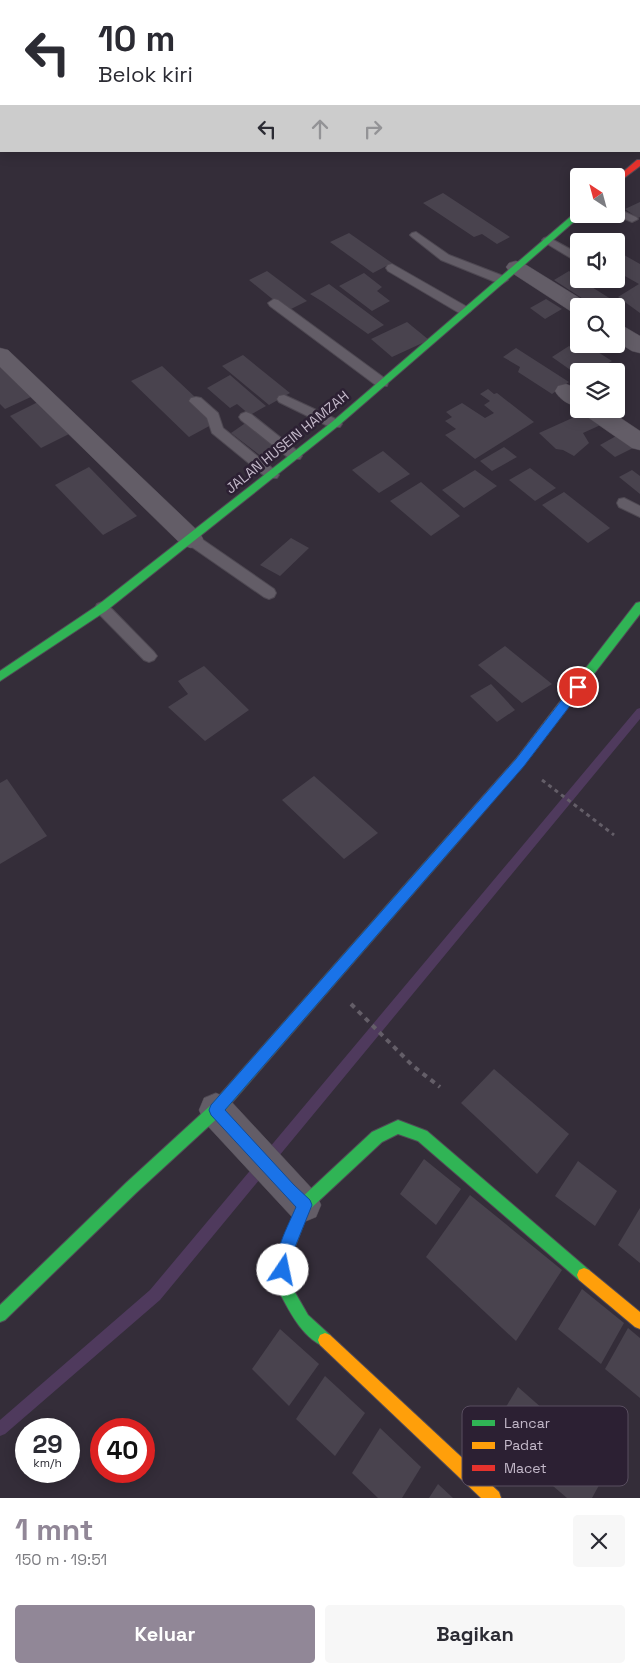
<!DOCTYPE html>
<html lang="id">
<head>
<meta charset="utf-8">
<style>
	body { margin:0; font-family:"Space Grotesk",sans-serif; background:#f7f7f7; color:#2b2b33; height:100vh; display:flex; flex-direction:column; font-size:19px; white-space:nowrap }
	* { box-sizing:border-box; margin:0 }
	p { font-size:16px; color:#7c7c81 }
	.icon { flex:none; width:28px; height:28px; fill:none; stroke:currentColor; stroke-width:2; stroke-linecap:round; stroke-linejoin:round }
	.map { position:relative; height:1498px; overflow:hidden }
	.sheet { display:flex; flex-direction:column; background:#fff; flex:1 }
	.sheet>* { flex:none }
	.guide { position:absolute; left:0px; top:0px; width:640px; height:152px; box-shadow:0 2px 12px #0003; background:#fff; color:#2b2b33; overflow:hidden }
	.needle { width:32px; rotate:324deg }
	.controls { position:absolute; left:570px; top:168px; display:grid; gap:10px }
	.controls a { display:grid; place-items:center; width:55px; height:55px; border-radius:5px; background:#fff; box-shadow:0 2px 12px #0003; font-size:25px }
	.speed { position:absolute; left:15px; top:1418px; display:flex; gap:10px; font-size:25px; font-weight:700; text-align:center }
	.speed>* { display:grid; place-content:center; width:65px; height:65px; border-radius:50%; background:#fff; box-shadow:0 2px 12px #0003; line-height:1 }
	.speed small { font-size:12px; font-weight:400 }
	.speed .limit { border:8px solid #d22; background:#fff; color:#111 }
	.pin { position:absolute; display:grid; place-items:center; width:42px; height:42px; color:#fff; margin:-21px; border:2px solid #fff; border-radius:50%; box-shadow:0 1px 5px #0007 }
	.me { position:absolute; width:55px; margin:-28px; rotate:11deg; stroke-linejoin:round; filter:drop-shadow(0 0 4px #0008) }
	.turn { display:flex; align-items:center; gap:18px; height:105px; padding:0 15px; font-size:22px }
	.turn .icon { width:65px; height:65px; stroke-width:2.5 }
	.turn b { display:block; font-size:35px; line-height:42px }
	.lanes { display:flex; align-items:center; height:48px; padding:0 15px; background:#0003; justify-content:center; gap:25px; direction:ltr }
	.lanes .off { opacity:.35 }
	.round { display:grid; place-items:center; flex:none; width:52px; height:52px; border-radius:5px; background:#f7f7f7 }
	.head { display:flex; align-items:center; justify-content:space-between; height:85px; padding:0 15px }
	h1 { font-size:30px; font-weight:800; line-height:38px; color:#918797 }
	.primary-button { display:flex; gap:10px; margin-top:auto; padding:10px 15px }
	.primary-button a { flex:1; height:58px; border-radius:5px; background:#918797; color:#fff; font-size:20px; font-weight:800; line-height:58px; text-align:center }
	.primary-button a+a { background:#f7f7f7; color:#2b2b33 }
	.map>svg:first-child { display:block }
</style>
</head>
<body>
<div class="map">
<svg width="640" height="1498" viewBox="0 0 640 1498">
	<rect width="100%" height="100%" fill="#342d39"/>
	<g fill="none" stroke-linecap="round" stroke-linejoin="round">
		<polygon fill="#4f3a5d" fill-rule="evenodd" points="640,708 640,719 160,1300 5,1434 0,1436 0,1420 150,1290 637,709"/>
	</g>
	<g fill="#49434e">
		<polygon points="443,193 510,237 497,244 482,234 474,237 423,203"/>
		<polygon points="640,202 640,217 638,218 625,209"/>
		<polygon points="349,233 392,263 373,273 330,242"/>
		<polygon points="617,251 640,264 640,313 618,297 639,284 616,271"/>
		<polygon points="267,271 307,301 287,311 249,280"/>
		<polygon points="569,271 579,279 622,306 616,309 616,306 594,306 554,280"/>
		<polygon points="364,273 382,287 377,291 390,301 372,311 339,286"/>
		<polygon points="329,284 384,325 368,334 323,302 310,294"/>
		<polygon points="546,299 562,309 545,319 530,308"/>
		<polygon points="407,322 429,340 392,357 371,339"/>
		<polygon points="616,335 624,339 607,352 591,344 616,344"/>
		<polygon points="569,346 579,353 590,347 612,361 595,371 579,371 579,376 552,357"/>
		<polygon points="516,348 569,382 552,394 518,372 520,367 503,357"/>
		<polygon points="243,355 290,393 269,405 222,366"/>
		<polygon points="3,366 33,396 5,409 0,404 0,368"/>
		<polygon points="162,366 195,397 188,401 213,424 189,437 131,381"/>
		<polygon points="230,375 266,406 250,415 237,404 230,408 207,388"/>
		<polygon points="488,389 494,394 497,393 534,422 475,459 445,435 456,429 445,421 452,417 446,412 462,403 485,418 494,413 484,405 490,401 480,394"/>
		<polygon points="38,402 69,434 41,448 10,416"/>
		<polygon points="590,410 605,423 583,433 589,443 574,456 563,450 556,449 539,433"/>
		<polygon points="247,422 281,448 266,460 231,433"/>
		<polygon points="618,435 633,448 615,457 600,445"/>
		<polygon points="504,447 517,457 492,471 480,461"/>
		<polygon points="383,451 410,474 379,493 352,470"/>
		<polygon points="89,467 137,516 103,535 55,485"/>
		<polygon points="530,468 556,488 535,501 509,480"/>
		<polygon points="475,470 497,486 464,508 442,490"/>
		<polygon points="632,470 640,476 640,494 619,477"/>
		<polygon points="421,482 460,516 431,536 390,501"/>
		<polygon points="564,492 610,528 588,543 542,505"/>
		<polygon points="291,538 309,548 280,576 260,565"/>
		<polygon points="505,646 552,684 522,703 478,665"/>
		<polygon points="204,666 249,710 205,741 168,707 188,694 178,681"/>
		<polygon points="491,684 515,710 497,722 470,696"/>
		<polygon points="314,776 378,833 344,859 282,800"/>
		<polygon points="7,779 47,836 0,864 0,783"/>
		<polygon points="494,1069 569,1134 537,1174 461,1103"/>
		<polygon points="424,1159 461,1189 436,1225 400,1194"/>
		<polygon points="578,1161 617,1191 595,1226 555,1196"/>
		<polygon points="470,1195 562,1270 516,1341 426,1257"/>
		<polygon points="640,1208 640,1263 618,1245"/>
		<polygon points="582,1289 624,1323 601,1364 558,1329"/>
		<polygon points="628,1328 640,1338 640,1398 605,1369"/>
		<polygon points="280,1329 319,1364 289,1406 252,1369"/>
		<polygon points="325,1376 365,1413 335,1456 296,1419"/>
		<polygon points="518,1387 560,1424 535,1468 492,1430"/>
		<polygon points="380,1428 421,1467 402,1498 378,1498 352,1473"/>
		<polygon points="564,1429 609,1467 592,1498 567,1498 539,1474"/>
		<polygon points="438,1484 453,1498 429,1498"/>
	</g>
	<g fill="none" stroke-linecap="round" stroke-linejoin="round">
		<defs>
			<g id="lane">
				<polygon points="616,208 636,217 638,219 632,222 613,214 616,214"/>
				<polygon points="416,232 449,255 506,277 508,280 502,284 498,283 441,260 412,237 410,235 412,233"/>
				<polygon points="548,237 579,254 579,263 544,242 542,240 544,238"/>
				<polygon points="392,264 469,308 471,311 465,315 461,314 388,271 386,268 388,265"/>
				<polygon points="274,299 278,300 387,380 388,383 387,386 377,386 270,306 268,303"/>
				<polygon points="284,395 340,421 342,424 340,427 330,427 279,402 277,399 279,396"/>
				<polygon points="196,397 201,398 218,413 223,428 277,472 279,475 277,478 267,478 212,433 207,418 189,401 191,398"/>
				<polygon points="246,412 251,414 300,453 302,456 300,459 290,459 241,420 239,417 241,414"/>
				<polygon points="624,498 640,506 640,517 619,507 617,503 619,499"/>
				<polygon points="191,534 196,535 274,589 276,593 274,597 269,599 264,597 186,543 184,539 186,535"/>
				<polygon points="102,602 107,604 154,652 157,656 154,660 149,662 144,660 97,612 95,608 97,604"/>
			</g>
			<g id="street">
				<polygon points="540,0 558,0 559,1 541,1"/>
				<rect x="639" y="38" width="1" height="10"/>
				<polygon points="516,261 523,263 586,302 589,306 579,306 579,313 572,312 509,271 506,267 509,263"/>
				<polygon points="616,324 623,326 640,336 640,353 632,351 616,341"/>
				<polygon points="0,348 8,350 200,533 203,539 200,545 191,548 182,545 0,367"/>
				<path d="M566,384L579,389V407C569,405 560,400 555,391L558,386Z"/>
				<polygon points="580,409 607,409 640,431 640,450 632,448 583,414"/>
				<polygon points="216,1093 228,1098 316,1193 321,1205 316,1217 304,1222 292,1217 204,1122 199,1110 204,1098"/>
			</g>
			<g id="fast">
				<polygon points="576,212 583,214 338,426 106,611 0,681 0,671 98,605 332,422"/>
				<polygon points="640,602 640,614 590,679 582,679 581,676 582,673 636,603"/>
				<polygon points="452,835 456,836 458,840 456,844 221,1115 137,1192 5,1320 0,1322 0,1305 127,1182 211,1105 448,836"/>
				<path d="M398,1120L427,1131L589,1270L591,1275L589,1280L584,1282L579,1280L418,1141L398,1134L382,1142L309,1210L291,1257L289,1282L308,1315L330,1335L332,1340L330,1345L325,1347C301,1337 289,1310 277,1288L275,1283L277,1257L299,1200L372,1132Z"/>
			</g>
			<g id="slow">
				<polygon points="586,672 591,676 590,679 524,765 456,844 452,845 448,844 446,840 448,836 516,759 582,673"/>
				<polygon points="584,1268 589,1270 640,1312 640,1329 635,1327 579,1280 577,1275 579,1270"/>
				<polygon points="325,1333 330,1335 499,1492 501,1498 481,1498 320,1345 318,1340 320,1335"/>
			</g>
			<polygon id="jam" points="637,160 640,160 640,166 616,184 616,178"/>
		</defs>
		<use href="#lane" stroke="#4e4852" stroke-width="2"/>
		<use href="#street" stroke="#4e4852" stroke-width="1"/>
		<use href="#fast" stroke="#514a56" stroke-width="2"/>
		<use href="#slow" stroke="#514a56" stroke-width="2"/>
		<use href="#jam" stroke="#514a56" stroke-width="2"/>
		<polyline stroke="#645e68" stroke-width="3" stroke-dasharray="4 4" stroke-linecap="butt" points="542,780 614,835"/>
		<polyline stroke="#645e68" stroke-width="4" stroke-dasharray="5 5" stroke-linecap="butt" points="351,1004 413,1066 440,1087"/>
		<use href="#lane" fill="#635d67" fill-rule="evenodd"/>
		<use href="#street" fill="#635d67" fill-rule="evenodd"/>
		<use href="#fast" fill="#30b455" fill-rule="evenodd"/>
		<use href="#slow" fill="#ff9f0a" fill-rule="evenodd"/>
		<use href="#jam" fill="#e5322d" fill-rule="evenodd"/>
	</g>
	<path fill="#1a73e8" stroke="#114b97" d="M578,683L582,684L583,687L582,690L524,766L225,1110L294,1185L310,1200L312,1205L291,1257L288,1275L283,1277L278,1275C270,1258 289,1224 296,1207L211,1115L209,1110L211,1105L516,759L574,684Z"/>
	<g text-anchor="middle" stroke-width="5" stroke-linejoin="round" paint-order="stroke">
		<g font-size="14" fill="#c3b8c9" stroke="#2c2033">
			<text transform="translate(287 442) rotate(-39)" y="5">JALAN HUSEIN HAMZAH</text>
		</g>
	</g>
	<rect x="462" y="1406" width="166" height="80" rx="8" fill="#2c2033" stroke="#594e60" stroke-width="1"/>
	<rect x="472" y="1420" width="23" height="6" fill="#30b455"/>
	<rect x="472" y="1442" width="23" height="7" fill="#ff9f0a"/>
	<rect x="472" y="1465" width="23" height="6" fill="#e5322d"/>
	<g font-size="14" fill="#c3b8c9">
		<text x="504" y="1428">Lancar</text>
		<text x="504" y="1450">Padat</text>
		<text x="504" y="1473">Macet</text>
	</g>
</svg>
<div class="controls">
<a><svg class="needle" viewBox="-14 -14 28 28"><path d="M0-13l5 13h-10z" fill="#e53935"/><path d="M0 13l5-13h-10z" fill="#7c7c81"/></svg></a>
<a><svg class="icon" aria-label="sound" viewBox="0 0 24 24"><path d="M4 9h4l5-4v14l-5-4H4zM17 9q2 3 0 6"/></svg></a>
<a><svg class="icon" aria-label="search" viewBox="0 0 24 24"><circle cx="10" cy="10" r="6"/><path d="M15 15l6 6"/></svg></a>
<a><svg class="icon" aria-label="layers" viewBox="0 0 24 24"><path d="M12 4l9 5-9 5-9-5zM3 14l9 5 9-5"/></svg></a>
</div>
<div class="speed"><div>29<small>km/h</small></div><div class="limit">40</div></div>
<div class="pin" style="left:578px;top:687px;background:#d93025"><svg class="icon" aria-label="arrive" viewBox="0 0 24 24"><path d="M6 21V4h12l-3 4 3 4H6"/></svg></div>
<svg class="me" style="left:283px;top:1270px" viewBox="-20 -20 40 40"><circle r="19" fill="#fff"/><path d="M0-13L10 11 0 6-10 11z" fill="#1a73e8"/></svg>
<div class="guide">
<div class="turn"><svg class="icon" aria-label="left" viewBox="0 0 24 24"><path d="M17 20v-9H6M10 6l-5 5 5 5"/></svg><div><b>10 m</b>Belok kiri</div></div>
<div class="lanes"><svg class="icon" aria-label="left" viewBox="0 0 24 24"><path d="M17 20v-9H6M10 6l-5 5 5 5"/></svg><svg class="icon off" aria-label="ahead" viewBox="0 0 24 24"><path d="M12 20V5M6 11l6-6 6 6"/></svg><svg class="icon off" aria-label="right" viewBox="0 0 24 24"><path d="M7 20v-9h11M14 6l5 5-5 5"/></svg></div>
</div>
</div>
<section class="sheet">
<div class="head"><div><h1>1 mnt</h1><p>150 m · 19:51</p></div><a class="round"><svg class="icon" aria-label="close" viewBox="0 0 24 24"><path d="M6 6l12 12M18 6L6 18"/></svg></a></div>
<div class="primary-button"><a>Keluar</a><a>Bagikan</a></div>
</section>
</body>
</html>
